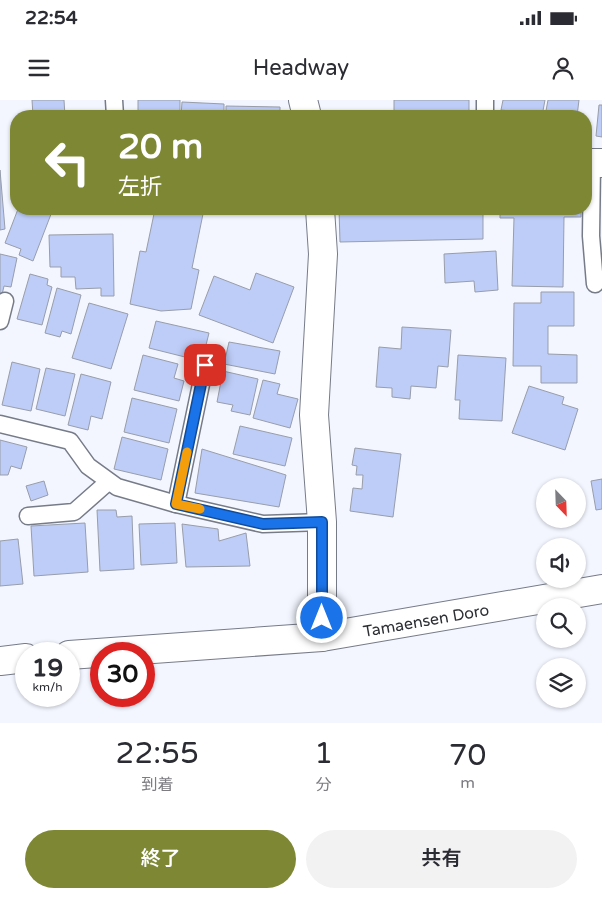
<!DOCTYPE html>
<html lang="ja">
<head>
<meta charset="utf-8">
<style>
	body { margin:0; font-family:"Varela Round","Noto Sans JP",sans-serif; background:#f2f2f3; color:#2b2b33; height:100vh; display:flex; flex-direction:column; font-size:19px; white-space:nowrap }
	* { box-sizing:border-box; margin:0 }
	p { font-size:16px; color:#7c7c81 }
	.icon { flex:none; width:28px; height:28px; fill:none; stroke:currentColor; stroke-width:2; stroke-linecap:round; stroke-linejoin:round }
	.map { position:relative; height:623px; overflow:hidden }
	.drawer { display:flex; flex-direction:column; background:#fff; flex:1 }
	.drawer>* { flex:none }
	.guide { position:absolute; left:10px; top:10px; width:582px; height:105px; border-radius:20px; box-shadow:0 1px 4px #0004; background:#7d8734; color:#fff; overflow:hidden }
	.needle { width:32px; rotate:157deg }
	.buttons { position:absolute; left:536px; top:378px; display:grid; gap:10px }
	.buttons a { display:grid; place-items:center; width:50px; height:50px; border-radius:50%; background:#fff; box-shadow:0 1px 4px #0004; font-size:25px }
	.speed { position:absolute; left:15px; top:542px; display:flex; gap:10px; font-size:25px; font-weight:700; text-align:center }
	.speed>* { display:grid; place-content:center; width:65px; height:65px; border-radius:50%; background:#fff; box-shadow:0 1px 4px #0004; line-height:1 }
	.speed small { font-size:12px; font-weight:400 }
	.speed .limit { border:8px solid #d22; background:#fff; color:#111 }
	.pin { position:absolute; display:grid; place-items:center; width:42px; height:42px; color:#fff; margin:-21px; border-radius:10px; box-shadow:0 2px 8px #0006 }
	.me { position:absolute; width:55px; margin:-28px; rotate:0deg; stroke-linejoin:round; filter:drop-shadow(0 0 4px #0008) }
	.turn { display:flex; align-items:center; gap:18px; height:105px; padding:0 25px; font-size:22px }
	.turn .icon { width:65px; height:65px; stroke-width:2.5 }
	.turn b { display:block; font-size:35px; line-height:42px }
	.eta { display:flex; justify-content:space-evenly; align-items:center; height:85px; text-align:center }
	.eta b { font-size:30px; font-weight:600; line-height:35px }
	.primary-button { display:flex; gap:10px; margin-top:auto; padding:10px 25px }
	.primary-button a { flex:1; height:58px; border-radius:30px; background:#7d8734; color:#fff; font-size:20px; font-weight:600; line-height:58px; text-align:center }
	.primary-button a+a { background:#f2f2f3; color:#2b2b33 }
	.status { display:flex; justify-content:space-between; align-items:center; height:35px; padding:0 25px; background:#fff; direction:ltr }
	.status svg { height:14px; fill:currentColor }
	header { display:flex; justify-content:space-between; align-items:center; height:65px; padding:0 25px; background:#fff; font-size:22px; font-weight:600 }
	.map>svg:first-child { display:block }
</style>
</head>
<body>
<div class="status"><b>22:54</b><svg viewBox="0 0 49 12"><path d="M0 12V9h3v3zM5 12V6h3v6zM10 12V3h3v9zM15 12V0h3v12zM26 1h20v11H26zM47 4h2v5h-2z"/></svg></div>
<header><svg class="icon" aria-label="menu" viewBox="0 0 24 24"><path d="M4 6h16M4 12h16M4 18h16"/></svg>Headway<svg class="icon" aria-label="person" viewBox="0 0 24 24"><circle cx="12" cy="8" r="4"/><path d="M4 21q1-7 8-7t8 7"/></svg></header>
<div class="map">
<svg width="602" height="623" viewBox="0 0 602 623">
	<rect width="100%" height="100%" fill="#f3f6ff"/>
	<g fill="#becdf7" stroke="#989daa">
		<polygon points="32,0 64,0 65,16 33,16"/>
		<rect x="138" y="0" width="42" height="16"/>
		<rect x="394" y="0" width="75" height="16"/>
		<polygon points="503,0 545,0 542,16 509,16 510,11 501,10"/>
		<polygon points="548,0 579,0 577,16 545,16"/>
		<polygon points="182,2 224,4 224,16 181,16"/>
		<polygon points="599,5 602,5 602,37 596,36"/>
		<polygon points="226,6 280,7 280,16 226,16"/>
		<polygon points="0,70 5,129 0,130"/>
		<polygon points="18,109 53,109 33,161 19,155 21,149 5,143"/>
		<polygon points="155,109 204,109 192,168 199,170 191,209 161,211 130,204 140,151 146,152"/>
		<polygon points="339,109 483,109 483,139 340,142"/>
		<polygon points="500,109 581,109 581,117 564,117 563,187 512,186 514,118 500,118"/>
		<polygon points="113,134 114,196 101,196 101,188 76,189 75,177 61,177 61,167 50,167 49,135"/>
		<polygon points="496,151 498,190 475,192 474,181 445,183 444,154"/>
		<polygon points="0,154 17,158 11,187 4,186 2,195 0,195"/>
		<polygon points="256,173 294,187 273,243 199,215 214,176 250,190"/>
		<polygon points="30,174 48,179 47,185 52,187 42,225 17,219"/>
		<polygon points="57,188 81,195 71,234 62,231 60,237 45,233"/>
		<polygon points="541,192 574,192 574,226 548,226 548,254 577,255 577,283 541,283 541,266 513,266 514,203 541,203"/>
		<polygon points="89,203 128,214 111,269 72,258"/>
		<polygon points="156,221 209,233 204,253 191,250 189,258 149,248"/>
		<polygon points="402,227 451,230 448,267 438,266 436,288 411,286 410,299 392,297 392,288 376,287 379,247 401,249"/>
		<polygon points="229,242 280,251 275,274 224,264"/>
		<polygon points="143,255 178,264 174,278 184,281 179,301 134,290"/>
		<polygon points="458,255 506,258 502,321 459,319 460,300 455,300"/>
		<polygon points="12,262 40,269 31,311 2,305"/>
		<polygon points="46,268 75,274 65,316 36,309"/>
		<polygon points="223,271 258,279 250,315 231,311 233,305 217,302"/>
		<polygon points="81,274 111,282 102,319 91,316 88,330 68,325"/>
		<polygon points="263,280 280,284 277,294 298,299 290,328 253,318"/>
		<polygon points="529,286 564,297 562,304 578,309 565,350 512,333"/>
		<polygon points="132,298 177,309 169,343 124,332"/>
		<polygon points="240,326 292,338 285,366 233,354"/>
		<polygon points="122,337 168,349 161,380 114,369"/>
		<polygon points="0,340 27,347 21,369 11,366 8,375 0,375"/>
		<polygon points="355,348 401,354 393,417 350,411 353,388 362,389 363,375 356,375 357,366 352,365"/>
		<polygon points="202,349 286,375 279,407 195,393"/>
		<polygon points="602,379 602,409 596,410 591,381"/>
		<polygon points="44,381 48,395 31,401 26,386"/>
		<polygon points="97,410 116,410 117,417 132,416 134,469 100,471"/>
		<polygon points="85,423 88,472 34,476 31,426"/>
		<polygon points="175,423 177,463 141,465 139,424"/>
		<polygon points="182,424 218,429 219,441 246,433 250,466 186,467"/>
		<polygon points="18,439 23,484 0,486 0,441"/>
	</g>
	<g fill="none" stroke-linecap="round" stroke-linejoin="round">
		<defs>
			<g id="lane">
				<polyline points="114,0 115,16"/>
				<polyline points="485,0 485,16"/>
				<polyline points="592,63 591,136 595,184"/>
				<polyline points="0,221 5,201"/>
				<polyline points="0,324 70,341 88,366 117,387 176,404 263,424 322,422"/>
				<polyline points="176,404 205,265"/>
				<polyline points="28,416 74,412 108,382"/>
			</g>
			<g id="street">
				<polyline points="303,0 307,16"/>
				<polyline points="586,63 602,63"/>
				<polyline points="320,109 323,154 314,315 322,422 322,537"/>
			</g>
			<g id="secondary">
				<polyline points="69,555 322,537 602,489"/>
				<polyline points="0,561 26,558"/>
			</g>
		</defs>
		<use href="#lane" stroke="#767b88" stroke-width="19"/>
		<use href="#street" stroke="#767b88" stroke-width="30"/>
		<use href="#secondary" stroke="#767b88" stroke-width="30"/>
		<use href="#lane" stroke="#fff" stroke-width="16"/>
		<use href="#street" stroke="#fff" stroke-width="28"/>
		<use href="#secondary" stroke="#fff" stroke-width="28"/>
	</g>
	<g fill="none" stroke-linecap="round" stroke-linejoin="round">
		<defs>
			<polyline id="route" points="205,265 176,404 263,424 322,422 322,518"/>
		</defs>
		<use href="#route" stroke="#114b97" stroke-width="12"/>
		<use href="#route" stroke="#1a73e8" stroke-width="9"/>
		<polyline stroke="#f59e0b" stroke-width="9" points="187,352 176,404 200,409"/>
	</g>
	<g text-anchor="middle" stroke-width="4.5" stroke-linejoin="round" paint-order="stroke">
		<g font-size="16" fill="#2c2e33" stroke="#fff">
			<text transform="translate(426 520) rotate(-10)" y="6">Tamaensen Doro</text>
		</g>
	</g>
</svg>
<div class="buttons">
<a><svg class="needle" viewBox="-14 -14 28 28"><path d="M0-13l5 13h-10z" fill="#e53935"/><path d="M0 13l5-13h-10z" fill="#7c7c81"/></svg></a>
<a><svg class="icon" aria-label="sound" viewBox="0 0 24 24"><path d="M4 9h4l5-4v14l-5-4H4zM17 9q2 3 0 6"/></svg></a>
<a><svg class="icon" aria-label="search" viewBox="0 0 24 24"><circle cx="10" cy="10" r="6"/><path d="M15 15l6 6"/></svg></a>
<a><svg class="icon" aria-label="layers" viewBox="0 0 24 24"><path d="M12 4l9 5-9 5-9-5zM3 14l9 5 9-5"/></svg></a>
</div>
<div class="speed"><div>19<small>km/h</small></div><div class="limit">30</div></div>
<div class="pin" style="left:205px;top:265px;background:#d93025"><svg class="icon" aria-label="arrive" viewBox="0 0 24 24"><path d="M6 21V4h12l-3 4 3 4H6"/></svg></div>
<svg class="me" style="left:322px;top:518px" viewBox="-20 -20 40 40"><circle r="17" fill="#1a73e8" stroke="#fff" stroke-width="3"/><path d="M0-11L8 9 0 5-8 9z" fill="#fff"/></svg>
<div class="guide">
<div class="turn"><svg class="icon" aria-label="left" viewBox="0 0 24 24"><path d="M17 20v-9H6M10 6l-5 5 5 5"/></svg><div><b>20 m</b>左折</div></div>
</div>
</div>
<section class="drawer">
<div class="eta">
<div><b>22:55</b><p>到着</p></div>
<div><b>1</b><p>分</p></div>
<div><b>70</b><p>m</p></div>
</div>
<div class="primary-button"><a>終了</a><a>共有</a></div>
</section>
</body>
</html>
